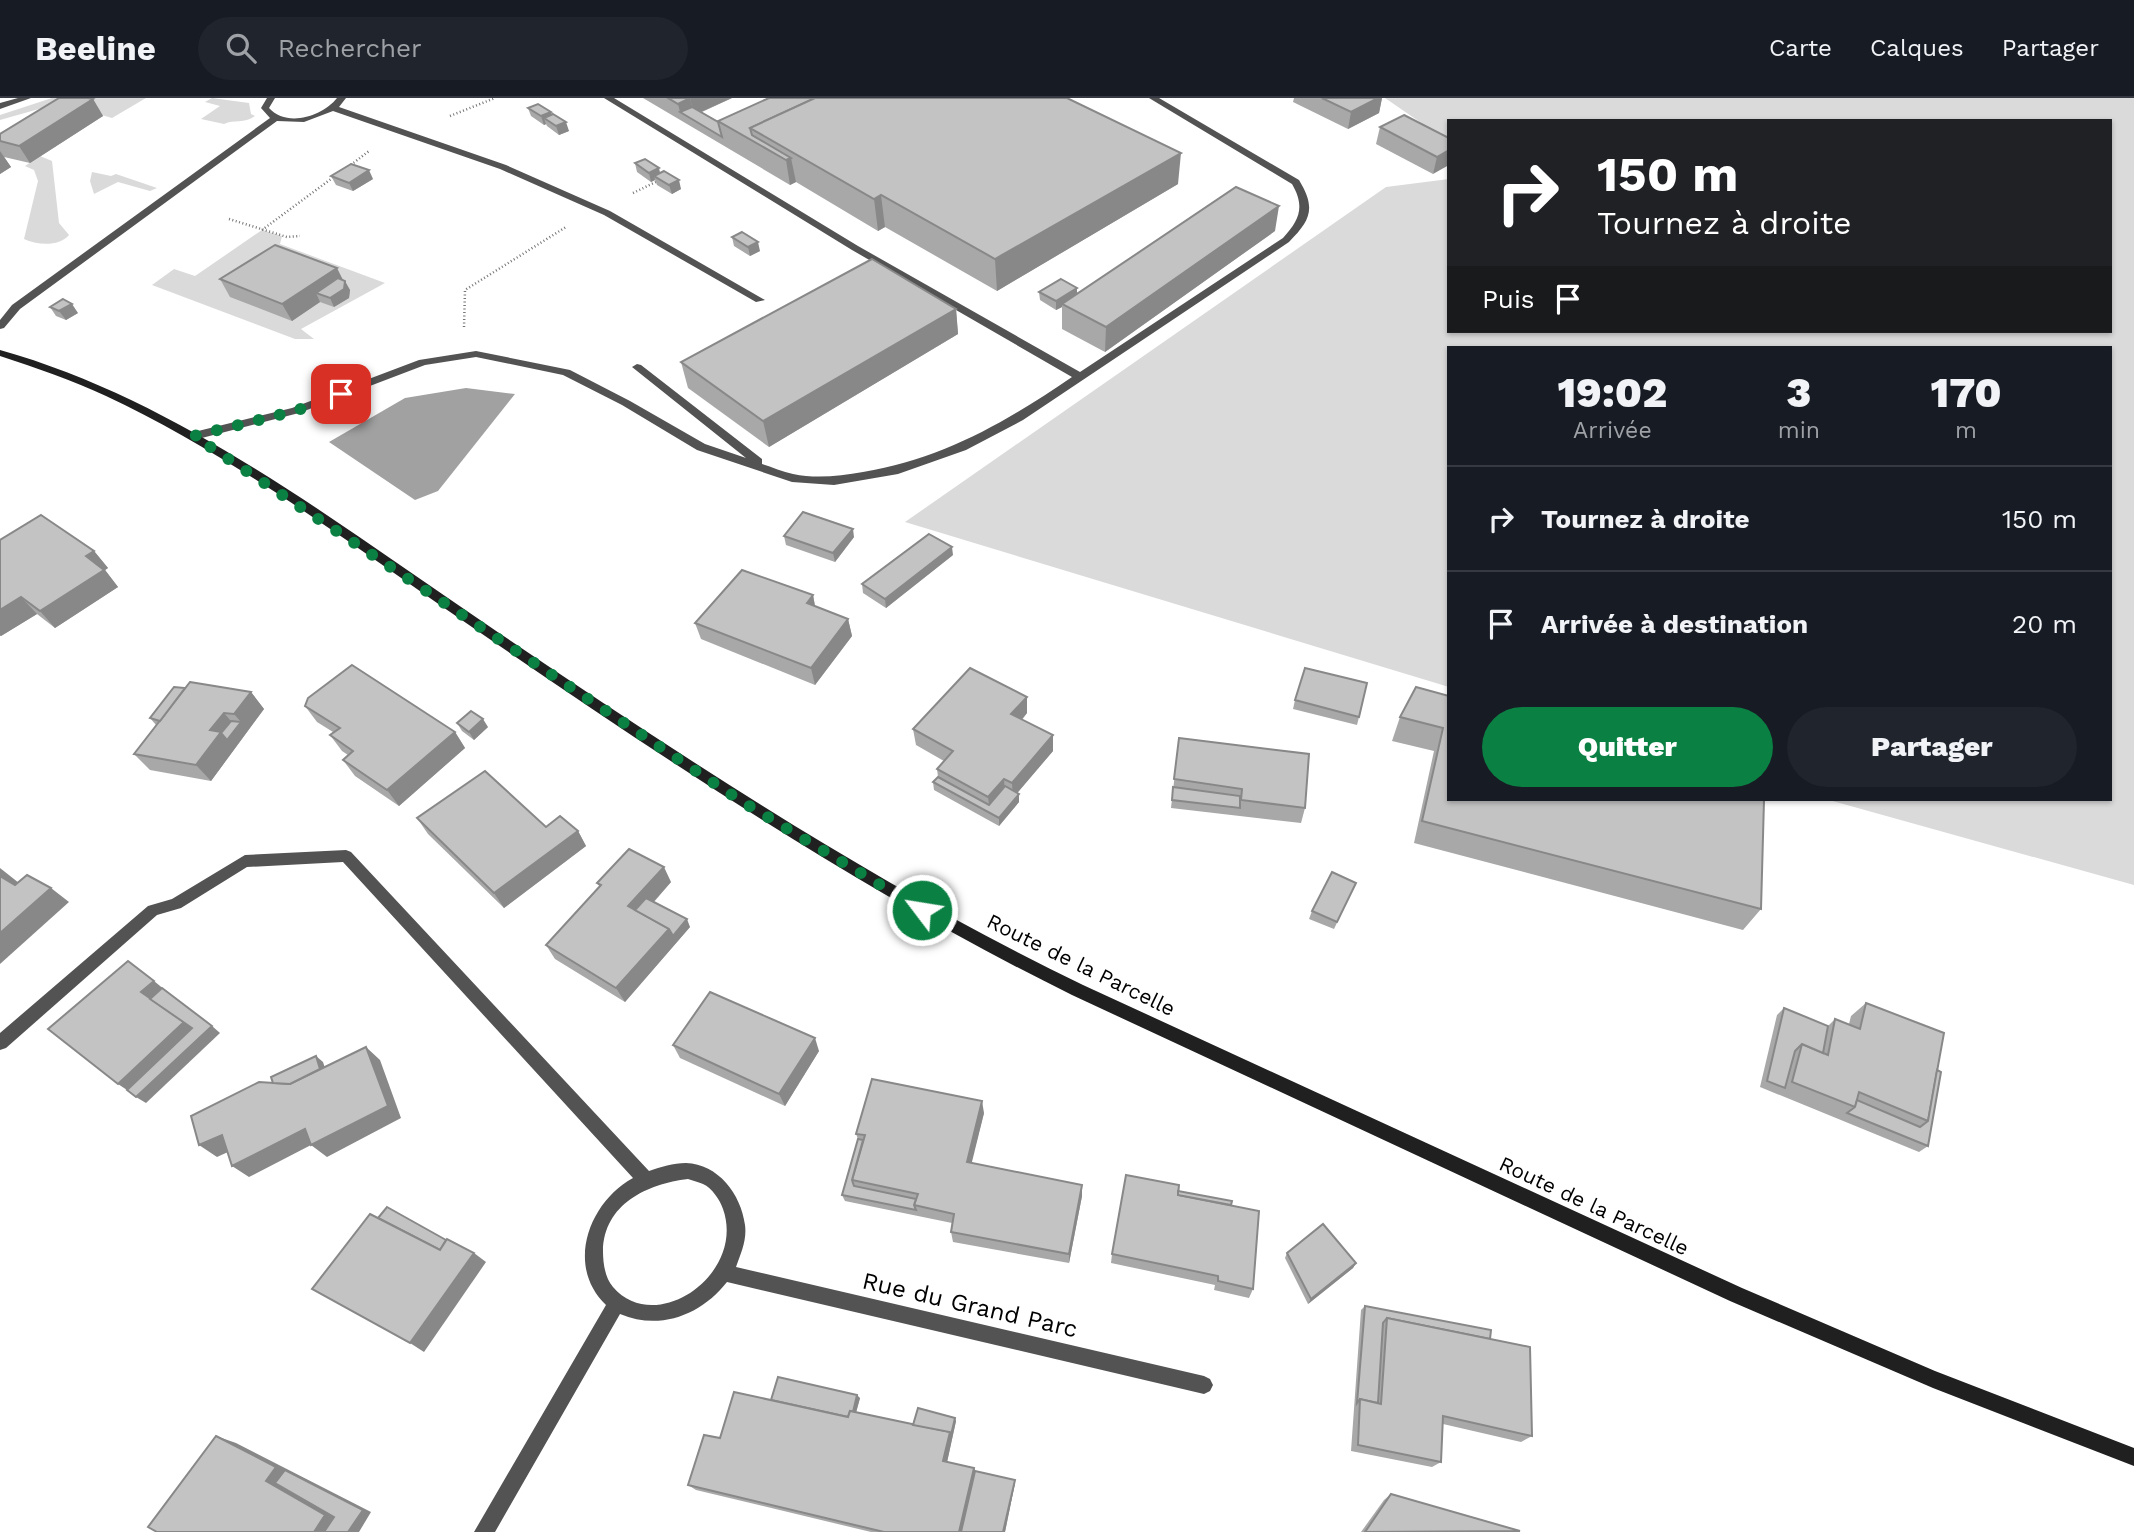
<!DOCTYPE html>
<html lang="fr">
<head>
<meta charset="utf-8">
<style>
	body { margin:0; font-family:"Work Sans",sans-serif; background:#20242c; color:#f1f3f6; height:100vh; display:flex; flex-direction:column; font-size:26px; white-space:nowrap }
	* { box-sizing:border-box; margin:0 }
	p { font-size:23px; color:#9ea1a6 }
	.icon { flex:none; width:38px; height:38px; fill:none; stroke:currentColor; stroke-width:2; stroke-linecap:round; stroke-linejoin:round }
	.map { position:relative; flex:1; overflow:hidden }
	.side { position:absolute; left:1447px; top:248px; width:665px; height:455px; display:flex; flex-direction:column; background:#171b24; border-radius:0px; box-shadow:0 2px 5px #0004 }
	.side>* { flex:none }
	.guide { position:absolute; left:1447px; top:21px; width:665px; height:214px; border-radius:0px; box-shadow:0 2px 5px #0004; background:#202124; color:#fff; overflow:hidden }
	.pin { position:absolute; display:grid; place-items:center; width:60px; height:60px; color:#fff; margin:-30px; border-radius:14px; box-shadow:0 4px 10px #0006 }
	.me { position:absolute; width:77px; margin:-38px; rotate:301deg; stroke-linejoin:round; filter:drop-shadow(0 0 5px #0008) }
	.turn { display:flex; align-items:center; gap:24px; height:147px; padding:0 35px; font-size:32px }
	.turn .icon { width:91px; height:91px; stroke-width:2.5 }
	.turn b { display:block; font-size:49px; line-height:60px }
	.then { display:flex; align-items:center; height:66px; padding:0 35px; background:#0003; gap:14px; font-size:26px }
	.eta { display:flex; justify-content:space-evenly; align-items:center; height:119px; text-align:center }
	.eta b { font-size:42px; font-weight:800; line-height:49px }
	.action { display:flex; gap:14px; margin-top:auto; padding:14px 35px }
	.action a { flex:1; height:80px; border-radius:42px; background:#0b8043; color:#fff; font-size:28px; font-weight:800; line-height:80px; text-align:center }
	.action a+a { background:#20242c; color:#f1f3f6 }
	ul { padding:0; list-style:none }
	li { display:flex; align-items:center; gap:21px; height:105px; padding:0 35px; border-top:2px solid #363941 }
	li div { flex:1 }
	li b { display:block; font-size:26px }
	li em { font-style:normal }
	header { display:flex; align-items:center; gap:42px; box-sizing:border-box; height:98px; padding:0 35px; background:#171b24; border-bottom:2px solid #363941 }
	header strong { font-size:33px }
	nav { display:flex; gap:38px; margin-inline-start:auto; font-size:24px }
	.search { width:490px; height:63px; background:#20242c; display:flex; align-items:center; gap:18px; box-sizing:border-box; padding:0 24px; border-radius:38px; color:#9ea1a6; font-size:26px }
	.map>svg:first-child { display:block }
</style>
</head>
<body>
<header>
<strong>Beeline</strong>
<div class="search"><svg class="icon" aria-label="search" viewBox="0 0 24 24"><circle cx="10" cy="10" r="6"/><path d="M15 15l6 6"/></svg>Rechercher</div>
<nav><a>Carte</a><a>Calques</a><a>Partager</a></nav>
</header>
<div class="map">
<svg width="2134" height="1434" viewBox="0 0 2134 1434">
	<rect width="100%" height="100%" fill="#fff"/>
	<g fill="#dadada">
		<polygon points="52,0 146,0 112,20 60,5 0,22 0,17"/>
		<path d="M212,0L249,5L251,16L255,18C244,26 234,21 224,26L201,21L220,8L205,4Z"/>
		<polygon points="1385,0 2134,0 2134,787 1829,702 2110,702 2110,250 1449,250 1449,589 905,424 1386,89 1449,81 1449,233 2110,233 2110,23 1449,23 1449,44"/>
		<path d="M40,58L52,63L59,125L69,137C59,149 37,147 24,141L38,83L34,72L25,68Z"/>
		<polygon points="92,74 111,78 116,76 157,90 150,93 118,84 94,96 90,83"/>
		<polygon points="262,132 282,138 280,146 385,185 301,231 314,241 295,241 152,187 174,171 195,178"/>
	</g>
	<polygon fill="#a1a1a1" points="466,290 515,296 438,393 415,402 329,344 405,300"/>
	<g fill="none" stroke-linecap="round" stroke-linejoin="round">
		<g stroke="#757575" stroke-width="2.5" stroke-dasharray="1 2.5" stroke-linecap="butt">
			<polyline points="450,18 495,0"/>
			<polyline points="348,69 369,53"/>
			<polyline points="633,95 660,82"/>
			<polyline points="229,121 287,139 300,138"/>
			<polyline points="262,132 335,78"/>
			<polyline points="464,229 465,192 566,129"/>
		</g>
		<g fill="#535353" fill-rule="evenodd">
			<polygon points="18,0 31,0 0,11 0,5"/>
			<path d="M267,0H275L269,10C287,30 323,18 337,0H346L339,9L506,67L610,113L765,202L756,204L604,117L500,71L333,13L304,24L277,23L20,211L4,230L0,231V222L12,207L270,20L261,10Z"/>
			<path d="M604,0H614L858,148L1080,274L1283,140C1300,122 1305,108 1292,86L1149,0H1159L1299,82C1316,110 1311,122 1289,144L1023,322L966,352L898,376L834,387L792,384L697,352L622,307L563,277L476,259L425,267L299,315L194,342L190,341V335L292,310L419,262L476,253L570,272L630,303L705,346L746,360L632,269L637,266L641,267L762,361V366C772,369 783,374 793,376C816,381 840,378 863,374C943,361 1006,324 1072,279L852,152Z"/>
		</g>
		<path fill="#535353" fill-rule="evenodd" d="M346,752L351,754L649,1073C661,1069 673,1065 686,1065C718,1066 741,1096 745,1127C747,1142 741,1155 736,1169L1204,1278L1210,1281L1213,1287L1210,1293L1204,1296L727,1184C701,1217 660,1233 620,1216L495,1434H474L606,1207C565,1168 589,1104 633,1080L343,764L247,769L181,810L157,817L6,950L0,952V935L148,808L172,801L245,757ZM688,1081C693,1083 699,1084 703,1086C712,1090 720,1102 723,1111C746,1176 656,1239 613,1189C605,1180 603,1165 603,1153C604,1106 647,1086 688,1081Z"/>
		<path fill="#202020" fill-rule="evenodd" d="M0,252C178,302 332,422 483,524C678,656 870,784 1083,887L1742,1190L1935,1273L2134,1350V1368L1933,1290L1730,1203L1072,897C865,795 678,670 488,540C364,456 242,362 106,298C72,282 36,270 0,258Z"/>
	</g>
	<g fill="#a8a8a8">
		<polygon points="643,0 732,0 702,14 718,24 1178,86 997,193 885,129 878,133 796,84 790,87"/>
		<polygon points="1294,0 1382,0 1379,15 1348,31 1293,4"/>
		<polygon points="93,1 103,18 30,65 4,59 11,69 0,76 0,36"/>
		<polygon points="528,10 552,16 569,33 559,37 547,28 546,26 544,27 531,18"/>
		<polygon points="1380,29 1449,40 1433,76 1376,46"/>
		<polygon points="635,65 660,75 681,91 672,96 657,87 655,82 651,84 637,74"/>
		<polygon points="331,78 373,81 353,93 336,87"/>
		<polygon points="1275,133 1105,254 1062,231 1062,209 1056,212 1040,202 1039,194 1077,190 1077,195"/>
		<polygon points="732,139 760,153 750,158 734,148"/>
		<polygon points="220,181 343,182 350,192 349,200 334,209 320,204 292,223 230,199"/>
		<polygon points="50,209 78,215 66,222 56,218"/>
		<polygon points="956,211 958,236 769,349 688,290 681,264"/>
		<polygon points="784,438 854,439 835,464 786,447"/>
		<polygon points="0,442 94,453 108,470 105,472 118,489 55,530 37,516 1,538 0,538"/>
		<polygon points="953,457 886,510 863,495 862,486"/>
		<polygon points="813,497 815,508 848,521 852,538 815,587 701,541 695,525"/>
		<polygon points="1416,589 1761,811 1743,832 1414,745 1434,653 1392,643 1400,619"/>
		<polygon points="185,590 251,594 264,611 211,683 150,672 134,656 156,627 150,620"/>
		<polygon points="1027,599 1027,615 1022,622 1053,637 1053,653 1017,695 1019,696 1019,704 999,728 934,692 933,684 938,679 937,671 944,663 916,647 913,631"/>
		<polygon points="1295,602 1359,619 1357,627 1293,611"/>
		<polygon points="305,608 455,634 465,650 399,708 355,678 343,662 348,657 342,653 330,637 333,634 317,624"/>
		<polygon points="457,625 488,629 474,642 462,633"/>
		<polygon points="1179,640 1305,710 1301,725 1171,710"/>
		<polygon points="417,720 546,729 578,733 586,748 504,810 428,736"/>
		<polygon points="671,784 654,804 690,829 625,904 555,861 546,847 600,789 597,785"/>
		<polygon points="1356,785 1334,831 1309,821 1312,813"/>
		<polygon points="1866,905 1937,972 1928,1048 1919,1054 1760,989 1777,917 1784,910 1828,928 1835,921 1849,926 1851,918"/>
		<polygon points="673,947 819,953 785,1008 680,960"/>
		<polygon points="984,1015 971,1065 1082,1087 1082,1098 1069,1165 953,1144 951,1134 952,1125 845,1103 842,1097 858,1041 856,1036"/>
		<polygon points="1178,1093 1231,1107 1253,1191 1249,1200 1214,1192 1215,1187 1111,1165 1112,1156"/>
		<polygon points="1287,1155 1356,1165 1353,1170 1308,1206 1285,1160"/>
		<polygon points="1365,1208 1490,1241 1532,1338 1521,1344 1443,1326 1441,1364 1432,1369 1351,1353 1361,1212"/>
		<polygon points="860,1300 856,1314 913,1327 956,1323 947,1364 974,1370 975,1373 1015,1385 1005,1434 871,1434 696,1392 688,1387 720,1340 771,1302"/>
		<polygon points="1391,1396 1520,1434 1361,1434 1384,1402"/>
	</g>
	<g fill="#888">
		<polygon points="690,0 732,0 694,17"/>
		<polygon points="690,0 694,17 680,14 678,6"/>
		<polygon points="1378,0 1382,0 1379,15 1348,31 1351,14"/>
		<polygon points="93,1 103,18 30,65 19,48"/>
		<polygon points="551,14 554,23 544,20 546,26 544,27 541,18"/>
		<polygon points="566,24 569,33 559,37 556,28"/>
		<polygon points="1449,52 1449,67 1433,76 1437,59"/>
		<polygon points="0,53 11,69 0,76"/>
		<polygon points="1181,55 1178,86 997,193 995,161"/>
		<polygon points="791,60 796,84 790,87 786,62"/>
		<polygon points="659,70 661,79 654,78 655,82 651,84 649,75"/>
		<polygon points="369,72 373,81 353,93 349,85"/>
		<polygon points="679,82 681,91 672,96 669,87"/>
		<polygon points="881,97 885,129 878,133 874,101"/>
		<polygon points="1279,108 1275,133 1105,254 1106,229"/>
		<polygon points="758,144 760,153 750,158 748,149"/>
		<polygon points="337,170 345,186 345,183 350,192 349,200 334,209 330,200 316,195 320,204 292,223 282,206"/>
		<polygon points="1077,190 1077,199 1062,206 1062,209 1056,212 1056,203"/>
		<polygon points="72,206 78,215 66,222 59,213"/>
		<polygon points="956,211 958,236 769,349 763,323"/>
		<polygon points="853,431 854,439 835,464 833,455"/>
		<polygon points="952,449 953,457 886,510 885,501"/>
		<polygon points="94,453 108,470 105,472 118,489 55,530 40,513 86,458"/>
		<polygon points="813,497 816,514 807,505"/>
		<polygon points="21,499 37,516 1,538 0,537 0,512"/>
		<polygon points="848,521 852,538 815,587 811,570"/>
		<polygon points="251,594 264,611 211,683 196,667 210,632 224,615 237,630 241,624 234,616"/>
		<polygon points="1027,599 1027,615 1012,632 1011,616"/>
		<polygon points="483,621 488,629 474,642 469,634"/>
		<polygon points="455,634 465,650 399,708 387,692"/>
		<polygon points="1053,637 1053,653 1013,700 1012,685"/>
		<polygon points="1004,681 1005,696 990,715 988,699"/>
		<polygon points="1019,696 1019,704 999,728 999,720"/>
		<polygon points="578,733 586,748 504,810 494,795"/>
		<polygon points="664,769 671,784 639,820 628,808"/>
		<polygon points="0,770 19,785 13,790 0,779"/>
		<polygon points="51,790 69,804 0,866 0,835"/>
		<polygon points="687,821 690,829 625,904 616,890 669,831"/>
		<polygon points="154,883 171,897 159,908 141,894"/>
		<polygon points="184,924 200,937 136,998 118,986"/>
		<polygon points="212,928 220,935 146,1005 136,999"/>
		<polygon points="815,940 819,953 785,1008 779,996"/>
		<polygon points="366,949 380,962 401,1020 327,1059 311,1047 249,1079 232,1068"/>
		<polygon points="316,958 323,964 330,985 305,998"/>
		<polygon points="982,1003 984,1015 969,1076 967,1064"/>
		<polygon points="222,1037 239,1049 217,1059 199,1047"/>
		<polygon points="1082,1087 1082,1098 1069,1165 1069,1156"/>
		<polygon points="474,1155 486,1164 424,1254 410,1245"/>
		<polygon points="1356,1165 1353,1170 1308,1206 1311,1201"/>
		<polygon points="857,1297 860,1300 853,1326 850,1323"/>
		<polygon points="955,1320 956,1323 946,1369 943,1363 950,1334"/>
		<polygon points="216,1338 236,1345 371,1414 359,1434 348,1434 342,1421 334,1434 314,1434 266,1383"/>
		<polygon points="974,1370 977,1376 963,1434 959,1434"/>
		<polygon points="1015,1382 1015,1385 1005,1434 1003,1434"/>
	</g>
	<g fill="#c3c3c3" stroke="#888" stroke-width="2">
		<polygon points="59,0 88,0 93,1 19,48 0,43 0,36"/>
		<polygon points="668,0 690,0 678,6"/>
		<polygon points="769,0 815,0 750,30 752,37 791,60 786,62 718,23"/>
		<polygon points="815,0 1067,0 1181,55 995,161 881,97 874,101 750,30"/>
		<polygon points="1322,0 1378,0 1351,14"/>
		<polygon points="538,6 551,14 541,18 528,10"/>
		<polygon points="692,9 718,24 722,39 680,14"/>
		<polygon points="553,16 566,24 556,28 544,20"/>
		<polygon points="1404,17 1449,40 1449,52 1437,59 1380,29"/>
		<polygon points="645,61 659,70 649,75 635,65"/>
		<polygon points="351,66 369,72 349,85 331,78"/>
		<polygon points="664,73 679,82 669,87 654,78"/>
		<polygon points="1236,89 1279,108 1106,229 1062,206"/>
		<polygon points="742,134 758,144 748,149 732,139"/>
		<polygon points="275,147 337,170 282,206 220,181"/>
		<polygon points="872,161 956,211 763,323 681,264"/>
		<polygon points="338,180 345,183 344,191 330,200 316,195"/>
		<polygon points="1061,181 1077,190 1056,203 1039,194"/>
		<polygon points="63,201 72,206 59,213 50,209"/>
		<polygon points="803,414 853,431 833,455 784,438"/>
		<polygon points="41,417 94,453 86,458 104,472 40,513 21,499 0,512 0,442"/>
		<polygon points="929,436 952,449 885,501 862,486"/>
		<polygon points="742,472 813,497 807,505 848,521 811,570 695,525"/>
		<polygon points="352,567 455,634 387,692 343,662 353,653 330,637 340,630 305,608 308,600"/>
		<polygon points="970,570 1027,599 1011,616 1053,637 1012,685 1004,681 988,699 937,671 953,653 913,631"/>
		<polygon points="1305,570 1367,585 1359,619 1295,602"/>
		<polygon points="190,584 251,594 234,616 224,615 210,632 221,634 196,667 134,656"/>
		<polygon points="174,589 185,590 160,623 150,620"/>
		<polygon points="1416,589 1449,598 1449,702 1764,702 1761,811 1422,723 1443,630 1400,619"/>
		<polygon points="471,613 483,621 469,634 457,625"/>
		<polygon points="231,623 241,624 227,642 221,635"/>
		<polygon points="1179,640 1309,656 1305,710 1241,702 1242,691 1174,681"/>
		<polygon points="485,673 546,729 560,718 578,733 494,795 417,720"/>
		<polygon points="938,679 989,707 1005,688 1019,696 999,720 933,684"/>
		<polygon points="1173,689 1240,698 1240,710 1172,702"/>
		<polygon points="629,751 664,769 628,808 669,831 616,890 546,847 601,787 597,785"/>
		<polygon points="1332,774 1356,785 1337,824 1312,813"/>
		<polygon points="27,777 51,790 0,835 0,778 15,787"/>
		<polygon points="646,800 687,821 673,838 669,831 635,812"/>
		<polygon points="128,863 154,883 141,894 184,924 118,986 48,931"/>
		<polygon points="162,890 212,928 136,999 127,992 192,930 150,901"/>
		<polygon points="710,894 815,940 779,996 673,947"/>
		<polygon points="1866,905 1944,935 1928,1023 1859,994 1855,1009 1792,984 1802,946 1828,957 1835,921 1860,931"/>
		<polygon points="1784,910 1828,928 1823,955 1802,946 1795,953 1785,990 1767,983"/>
		<polygon points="366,949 388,1008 311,1047 305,1031 232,1068 222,1037 199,1047 191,1018 259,984 290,986"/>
		<polygon points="316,958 320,971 290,986 273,985 271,979"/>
		<polygon points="1937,972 1941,974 1928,1048 1847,1015 1855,1009 1857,1002 1920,1029 1928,1023"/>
		<polygon points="872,981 982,1003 967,1064 1082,1087 1069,1156 951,1134 954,1116 914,1107 918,1096 852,1082 865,1037 856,1036"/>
		<polygon points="858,1041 863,1042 852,1082 854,1088 916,1101 914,1107 916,1112 842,1097"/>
		<polygon points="1126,1077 1179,1087 1178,1097 1259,1113 1253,1191 1218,1183 1218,1178 1112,1156"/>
		<polygon points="1178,1093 1232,1103 1231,1107 1178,1097"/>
		<polygon points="387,1109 446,1142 440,1152 378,1120"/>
		<polygon points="370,1116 440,1152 447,1141 474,1155 410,1245 312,1191"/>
		<polygon points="1323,1126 1356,1165 1311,1201 1287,1155"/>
		<polygon points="1365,1208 1491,1232 1490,1241 1387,1220 1383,1225 1378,1305 1360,1301 1357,1305"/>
		<polygon points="1387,1220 1530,1249 1532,1338 1443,1318 1441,1364 1358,1347 1360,1301 1381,1306"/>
		<polygon points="778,1279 857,1297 853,1314 850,1313 848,1319 771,1302"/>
		<polygon points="734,1294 848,1319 850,1313 950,1334 943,1363 974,1370 959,1434 884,1434 688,1387 704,1337 720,1340"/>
		<polygon points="918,1310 955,1320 951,1337 950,1334 913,1327"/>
		<polygon points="216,1338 276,1369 266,1383 325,1417 314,1434 157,1434 148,1429"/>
		<polygon points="285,1372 363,1412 348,1434 324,1434 334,1419 275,1385"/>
		<polygon points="975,1373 1015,1382 1003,1434 961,1434"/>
		<polygon points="1391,1396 1520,1433 1365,1434"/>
	</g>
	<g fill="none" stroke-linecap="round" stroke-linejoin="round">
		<polyline stroke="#0b8043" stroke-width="12" stroke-dasharray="0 21.6" points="341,296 295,313 194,338 741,703 922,812"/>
	</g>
	<g text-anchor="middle" stroke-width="5" stroke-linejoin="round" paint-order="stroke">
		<g font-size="21" fill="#000" stroke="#fff">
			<text transform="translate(1081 867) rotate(26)" y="7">Route de la Parcelle</text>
			<text transform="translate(1594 1108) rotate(25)" y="7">Route de la Parcelle</text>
		</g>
		<g font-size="24" fill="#000" stroke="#fff">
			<text transform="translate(970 1207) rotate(13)" y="8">Rue du Grand Parc</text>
		</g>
	</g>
</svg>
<div class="pin" style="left:341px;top:296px;background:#d93025"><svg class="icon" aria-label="arrive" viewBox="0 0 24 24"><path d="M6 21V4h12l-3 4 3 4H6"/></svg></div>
<svg class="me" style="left:922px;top:812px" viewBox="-20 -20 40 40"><circle r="17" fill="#0b8043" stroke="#fff" stroke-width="3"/><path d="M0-11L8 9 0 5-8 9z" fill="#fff"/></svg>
<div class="guide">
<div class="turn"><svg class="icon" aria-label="right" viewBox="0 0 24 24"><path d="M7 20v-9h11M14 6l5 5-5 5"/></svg><div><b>150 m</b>Tournez à droite</div></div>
<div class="then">Puis<svg class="icon" aria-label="arrive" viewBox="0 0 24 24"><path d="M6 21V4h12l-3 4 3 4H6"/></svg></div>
</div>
<section class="side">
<div class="eta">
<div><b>19:02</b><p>Arrivée</p></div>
<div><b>3</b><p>min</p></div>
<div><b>170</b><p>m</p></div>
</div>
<ul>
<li><svg class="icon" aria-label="right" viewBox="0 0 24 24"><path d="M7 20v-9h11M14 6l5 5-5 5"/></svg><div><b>Tournez à droite</b></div><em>150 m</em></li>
<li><svg class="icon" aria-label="arrive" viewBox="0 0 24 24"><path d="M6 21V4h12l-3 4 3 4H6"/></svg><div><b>Arrivée à destination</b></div><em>20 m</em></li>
</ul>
<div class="action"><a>Quitter</a><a>Partager</a></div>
</section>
</div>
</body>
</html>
